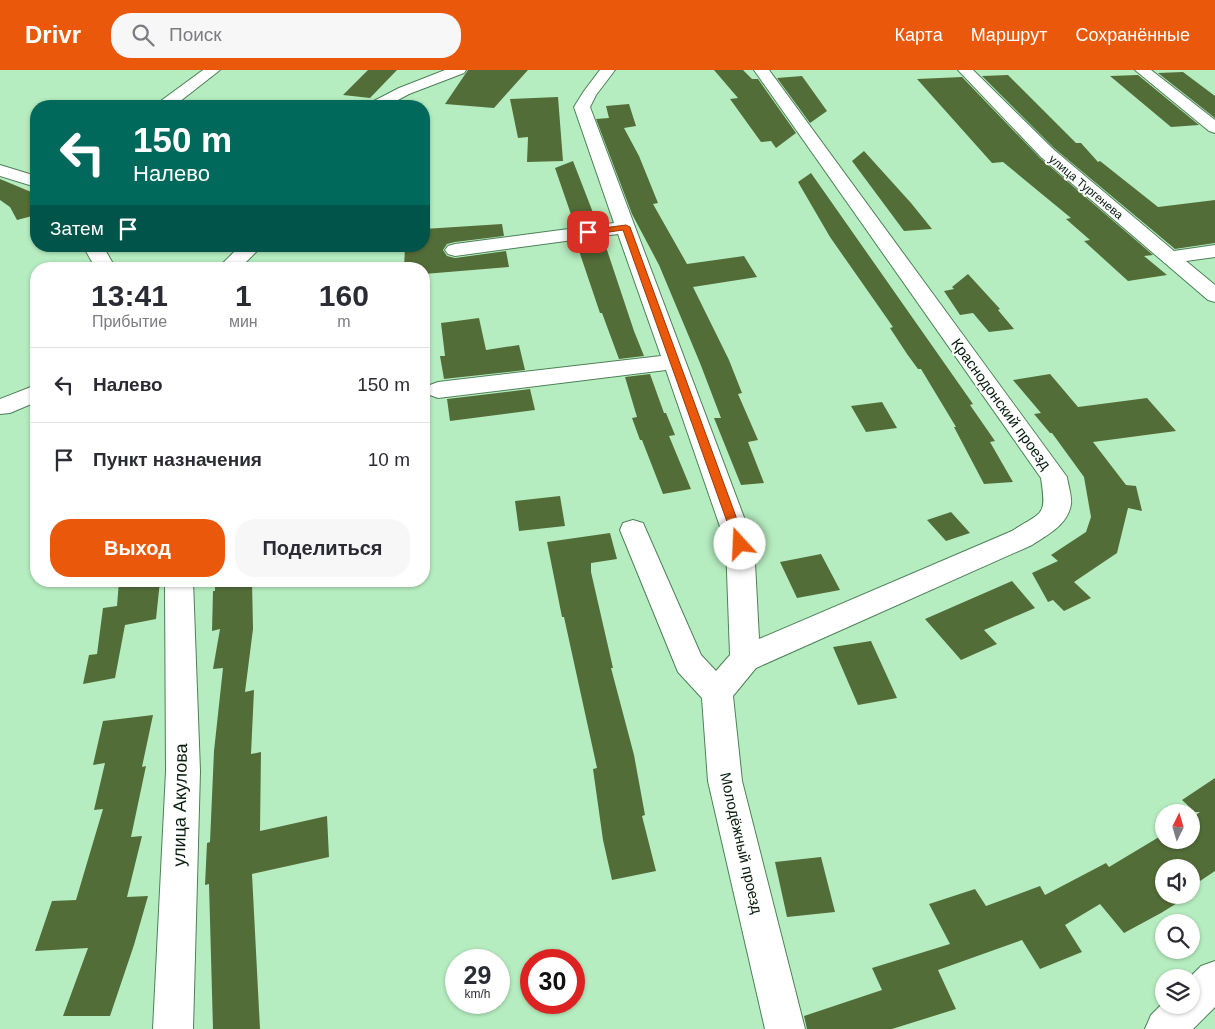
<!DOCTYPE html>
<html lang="ru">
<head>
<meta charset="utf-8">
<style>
	body { margin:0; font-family:Helvetica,sans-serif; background:#f7f7f7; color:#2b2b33; height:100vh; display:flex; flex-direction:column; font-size:19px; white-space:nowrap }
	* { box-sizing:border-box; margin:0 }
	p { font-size:16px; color:#7c7c81 }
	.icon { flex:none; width:28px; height:28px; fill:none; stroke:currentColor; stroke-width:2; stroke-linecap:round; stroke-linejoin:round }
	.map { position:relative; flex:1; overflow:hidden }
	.side { position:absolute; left:30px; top:192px; width:400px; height:325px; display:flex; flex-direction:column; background:#fff; border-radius:20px; box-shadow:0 1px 4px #0004 }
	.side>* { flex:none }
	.top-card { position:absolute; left:30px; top:30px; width:400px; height:152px; border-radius:20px; box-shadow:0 1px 4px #0004; background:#00695c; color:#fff; overflow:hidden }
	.needle { width:32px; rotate:5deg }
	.fabs { position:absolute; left:1155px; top:734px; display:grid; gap:10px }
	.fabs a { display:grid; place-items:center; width:45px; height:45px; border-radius:50%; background:#fff; box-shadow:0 1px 4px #0004; font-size:25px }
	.speed { position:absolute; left:445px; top:879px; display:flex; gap:10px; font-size:25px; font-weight:700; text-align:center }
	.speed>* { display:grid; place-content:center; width:65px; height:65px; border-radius:50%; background:#fff; box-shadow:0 1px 4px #0004; line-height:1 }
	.speed small { font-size:12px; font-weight:400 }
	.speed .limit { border:8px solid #d22; background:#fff; color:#111 }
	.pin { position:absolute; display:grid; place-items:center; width:42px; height:42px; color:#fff; margin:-21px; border-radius:10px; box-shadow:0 2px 8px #0006 }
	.me { position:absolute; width:55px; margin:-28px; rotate:340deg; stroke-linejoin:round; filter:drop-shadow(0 0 4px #0008) }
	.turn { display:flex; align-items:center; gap:18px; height:105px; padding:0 20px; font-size:22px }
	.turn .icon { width:65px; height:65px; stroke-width:2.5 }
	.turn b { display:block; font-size:35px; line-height:42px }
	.then { display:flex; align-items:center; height:48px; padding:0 20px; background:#0003; gap:10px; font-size:19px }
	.eta { display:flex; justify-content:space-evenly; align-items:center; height:85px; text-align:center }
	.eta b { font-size:30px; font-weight:700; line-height:35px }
	.primary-button { display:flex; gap:10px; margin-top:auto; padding:10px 20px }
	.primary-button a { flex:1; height:58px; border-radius:20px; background:#ea580c; color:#fff; font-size:20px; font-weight:700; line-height:58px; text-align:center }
	.primary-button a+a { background:#f7f7f7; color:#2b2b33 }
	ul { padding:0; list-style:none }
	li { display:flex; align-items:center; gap:15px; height:75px; padding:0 20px; border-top:1px solid #e1e1e2 }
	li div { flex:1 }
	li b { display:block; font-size:19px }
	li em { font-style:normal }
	header { display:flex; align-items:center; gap:30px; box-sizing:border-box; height:70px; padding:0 25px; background:#ea580c; color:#fff }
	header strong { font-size:24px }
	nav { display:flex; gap:28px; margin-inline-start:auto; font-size:18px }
	.search { width:350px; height:45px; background:#f7f7f7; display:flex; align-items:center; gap:12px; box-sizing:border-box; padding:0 18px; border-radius:20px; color:#7c7c81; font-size:19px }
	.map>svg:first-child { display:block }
</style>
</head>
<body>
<header>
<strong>Drivr</strong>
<div class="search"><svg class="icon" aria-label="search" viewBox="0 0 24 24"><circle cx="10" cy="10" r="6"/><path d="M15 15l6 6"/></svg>Поиск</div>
<nav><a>Карта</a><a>Маршрут</a><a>Сохранённые</a></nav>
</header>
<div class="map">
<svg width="1215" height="959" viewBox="0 0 1215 959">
	<rect width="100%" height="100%" fill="#b6edc0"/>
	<g fill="#536d38">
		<polygon points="368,0 397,0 370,28 343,25"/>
		<polygon points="468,0 528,0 494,38 445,34"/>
		<polygon points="714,0 743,0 752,9 758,9 796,63 776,78 771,71 761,72 730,29 738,28"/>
		<polygon points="1183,2 1215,26 1215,48 1158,3"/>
		<polygon points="1008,5 1076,73 1081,73 1098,92 1100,91 1158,137 1215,130 1215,173 1175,179 1054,78 982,6"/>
		<polygon points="1138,5 1199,55 1171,57 1110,6"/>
		<polygon points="802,6 827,41 810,53 777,8"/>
		<polygon points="962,7 1040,88 1153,185 1144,186 1167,205 1128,211 1084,171 1090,170 1066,149 1071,148 1003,92 992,93 917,9"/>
		<polygon points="558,27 563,91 527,92 528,67 518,68 510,29"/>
		<polygon points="629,34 636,56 624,58 639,86 658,133 653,134 687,194 744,186 757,207 693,217 729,290 742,323 738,324 758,370 748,372 764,413 741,415 714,348 721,348 700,293 659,195 632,144 596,49 609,48 606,36"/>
		<polygon points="864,81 911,133 932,159 904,161 852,91"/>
		<polygon points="573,91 597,153 575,156 555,98"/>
		<polygon points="811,103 973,334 970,335 995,371 990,372 1013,412 984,414 954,357 956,357 921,299 918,299 907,284 890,258 893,257 830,167 798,112"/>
		<polygon points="0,109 36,124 36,145 17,150 10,137 0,130"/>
		<polygon points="502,154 504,166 455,172 447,174 443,180 447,186 455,188 506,181 509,197 424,204 424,199 404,199 405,176 424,176 424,159"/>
		<polygon points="603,168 634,261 644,286 619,289 602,243 600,243 576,172"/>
		<polygon points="968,204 1000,239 998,240 1014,259 989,262 973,243 960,245 944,221 954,219 952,217"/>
		<polygon points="479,248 486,280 519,275 525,300 444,309 440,286 445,286 441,253"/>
		<polygon points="650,304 664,343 666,343 675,365 669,366 691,419 663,424 642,370 640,370 632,348 637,347 625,307"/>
		<polygon points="1050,304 1078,337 1147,328 1176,361 1093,372 1126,415 1136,416 1142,441 1128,438 1117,483 1074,512 1091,528 1064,541 1053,530 1048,532 1032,503 1058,491 1051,485 1086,462 1091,447 1084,407 1052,363 1050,363 1034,344 1041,343 1013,310"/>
		<polygon points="530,319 535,340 450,351 447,329"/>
		<polygon points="882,332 897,358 866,362 851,336"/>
		<polygon points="560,426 565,456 519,461 515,431"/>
		<polygon points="951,442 970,463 946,471 927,450"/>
		<polygon points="610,463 617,489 591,493 591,502 613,598 611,598 634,685 645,745 642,746 656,801 612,810 603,770 593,699 597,698 564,547 562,547 547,472"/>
		<polygon points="821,484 840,520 797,528 780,492"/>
		<polygon points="119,511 160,511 156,549 125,555 115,608 83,614 89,585 97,584 103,538 117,536"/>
		<polygon points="215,511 252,511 253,559 245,622 254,620 251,684 261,682 260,761 327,746 329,787 252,804 260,959 213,959 209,814 205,815 207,773 210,772 214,681 223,598 213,599 220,559 212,561 213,521 215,521"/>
		<polygon points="1012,511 1035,538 984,560 997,574 961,590 925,549"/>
		<polygon points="871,571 897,628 858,635 833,577"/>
		<polygon points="153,645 142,697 146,696 131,767 142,766 127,827 148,826 134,875 110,946 63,946 88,878 35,881 52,831 76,830 103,739 94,740 105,693 93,695 103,651"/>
		<polygon points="1215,708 1215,801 1191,817 1191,798 1164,798 1164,825 1185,825 1187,827 1161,843 1124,863 1100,834 1065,855 1082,882 1040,899 1022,870 938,900 956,939 892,959 807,959 804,946 882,920 872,898 950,874 929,834 975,819 986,836 1040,816 1045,825 1106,793 1109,797 1164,764 1164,770 1191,770 1191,748 1200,742 1195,742 1182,730"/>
		<polygon points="821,787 835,842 787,847 775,792"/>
	</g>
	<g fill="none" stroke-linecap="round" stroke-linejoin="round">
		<defs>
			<g id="minor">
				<polygon points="203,0 220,0 174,36 156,36 158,33"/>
				<polygon points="445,0 466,0 464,3 409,24 387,36 368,36 370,33 399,18"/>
				<path d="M600,0H615L596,25L590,37L754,474L759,569L1012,461C1043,441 1047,447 1041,408L754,0H769L1067,407C1068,415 1072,426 1071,434C1068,455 1047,465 1032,475L756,598L733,626L742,711L805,959H765L708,711L702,628L678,602L620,460L623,453L633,450L643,453L701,585L716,601L730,585L726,474L666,300L438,328L430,325L426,320L430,315L438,312L661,286L618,164L455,186L448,184L445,180L448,176L455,174L614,153L574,37L584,21Z"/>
				<polygon points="958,0 973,0 1053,79 1174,181 1215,175 1215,187 1186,191 1215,215 1215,232 1208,230 1041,87"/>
				<polygon points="1135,0 1151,0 1215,50 1215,63 1209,61"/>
				<polygon points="0,95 36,106 36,117 0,106"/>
				<polygon points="83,176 103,176 116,199 96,199"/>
				<polygon points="240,176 262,176 239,199 217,199"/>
				<polygon points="36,315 36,332 10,343 0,344 0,329"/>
				<polygon points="165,511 193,511 200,701 193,959 153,959 166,701"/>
				<polygon points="1215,891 1215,937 1193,959 1145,959 1151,945 1164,932 1164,935 1191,935 1191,908 1189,908 1201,896"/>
			</g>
		</defs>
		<use href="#minor" stroke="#4d8058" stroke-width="2"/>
		<use href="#minor" fill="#fff" fill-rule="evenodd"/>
	</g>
	<polygon fill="#ea580c" stroke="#983908" points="626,155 630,157 746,474 744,477 736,477 735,474 623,160 588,165 584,162 588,160"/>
	<g text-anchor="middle" stroke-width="4" stroke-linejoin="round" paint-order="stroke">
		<g font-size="12" fill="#071c0d" stroke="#fefefe">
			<text transform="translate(1086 117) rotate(40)" y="4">улица Тургенева</text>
		</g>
		<g font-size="15" fill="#071c0d" stroke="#fefefe">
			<text transform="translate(1001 334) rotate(54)" y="5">Краснодонский проезд</text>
			<text transform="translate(741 773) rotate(77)" y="5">Молодёжный проезд</text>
		</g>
		<g font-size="18" fill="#071c0d" stroke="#fefefe">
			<text transform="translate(180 735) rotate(-89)" y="6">улица Акулова</text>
		</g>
	</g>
</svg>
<div class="fabs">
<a><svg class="needle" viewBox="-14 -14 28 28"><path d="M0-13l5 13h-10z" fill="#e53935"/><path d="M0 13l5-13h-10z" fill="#7c7c81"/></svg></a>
<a><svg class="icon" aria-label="sound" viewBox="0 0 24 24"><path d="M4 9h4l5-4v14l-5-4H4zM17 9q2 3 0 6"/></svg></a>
<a><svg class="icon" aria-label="search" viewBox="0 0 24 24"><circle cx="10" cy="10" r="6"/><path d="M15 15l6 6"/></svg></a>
<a><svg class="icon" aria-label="layers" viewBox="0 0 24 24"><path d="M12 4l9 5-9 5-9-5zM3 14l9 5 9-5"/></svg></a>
</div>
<div class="speed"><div>29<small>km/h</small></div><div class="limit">30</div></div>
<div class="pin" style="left:588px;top:162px;background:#d93025"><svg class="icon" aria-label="arrive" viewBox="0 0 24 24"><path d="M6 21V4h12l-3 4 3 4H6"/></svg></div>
<svg class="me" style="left:740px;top:474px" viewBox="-20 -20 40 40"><circle r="19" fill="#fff"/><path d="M0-13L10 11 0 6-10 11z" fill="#ea580c"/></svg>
<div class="top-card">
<div class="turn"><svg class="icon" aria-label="left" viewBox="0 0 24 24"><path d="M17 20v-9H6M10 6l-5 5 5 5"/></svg><div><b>150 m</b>Налево</div></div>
<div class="then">Затем<svg class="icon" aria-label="arrive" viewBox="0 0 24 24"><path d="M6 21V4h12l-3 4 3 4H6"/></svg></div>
</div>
<section class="side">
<div class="eta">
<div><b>13:41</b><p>Прибытие</p></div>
<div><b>1</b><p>мин</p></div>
<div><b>160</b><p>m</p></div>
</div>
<ul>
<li><svg class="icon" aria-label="left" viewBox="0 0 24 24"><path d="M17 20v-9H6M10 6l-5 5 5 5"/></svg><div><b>Налево</b></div><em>150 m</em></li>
<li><svg class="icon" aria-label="arrive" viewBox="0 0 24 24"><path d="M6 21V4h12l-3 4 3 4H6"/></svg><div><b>Пункт назначения</b></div><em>10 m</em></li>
</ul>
<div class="primary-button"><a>Выход</a><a>Поделиться</a></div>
</section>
</div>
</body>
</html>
